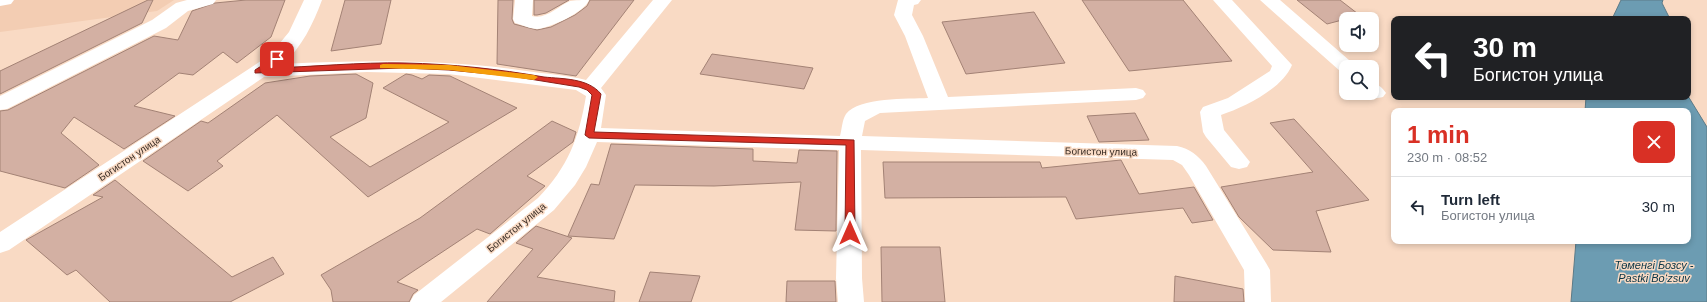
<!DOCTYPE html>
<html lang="en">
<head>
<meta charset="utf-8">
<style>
	body { margin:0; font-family:Helvetica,sans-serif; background:#f6f6f7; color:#1f2937; height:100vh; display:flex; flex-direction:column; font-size:15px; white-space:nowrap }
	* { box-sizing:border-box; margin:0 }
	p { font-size:13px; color:#747a83 }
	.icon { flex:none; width:22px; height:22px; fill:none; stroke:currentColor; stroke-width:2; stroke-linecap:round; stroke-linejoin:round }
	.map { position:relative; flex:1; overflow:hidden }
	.sheet { position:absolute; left:1391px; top:108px; width:300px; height:136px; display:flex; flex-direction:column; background:#fff; border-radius:8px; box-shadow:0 2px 6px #0003 }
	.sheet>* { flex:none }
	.hud { position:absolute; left:1391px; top:16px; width:300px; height:84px; border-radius:8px; box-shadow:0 2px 6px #0003; background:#202124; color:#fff; overflow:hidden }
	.fabs { position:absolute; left:1339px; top:12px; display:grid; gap:8px }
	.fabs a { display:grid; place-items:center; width:40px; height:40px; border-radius:8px; background:#fff; box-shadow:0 2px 6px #0003; font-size:20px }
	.pin { position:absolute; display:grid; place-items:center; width:34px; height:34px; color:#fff; margin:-17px; border-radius:8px; box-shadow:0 2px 6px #0006 }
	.me { position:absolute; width:44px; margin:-22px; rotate:0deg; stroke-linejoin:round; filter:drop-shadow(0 0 3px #0008) }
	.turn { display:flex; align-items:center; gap:14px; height:84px; padding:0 16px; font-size:18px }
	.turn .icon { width:52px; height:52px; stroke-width:2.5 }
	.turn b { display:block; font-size:28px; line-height:34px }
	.round { display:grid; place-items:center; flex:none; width:42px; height:42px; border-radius:8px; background:#f6f6f7 }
	.head { display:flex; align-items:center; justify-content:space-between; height:68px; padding:0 16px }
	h1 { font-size:24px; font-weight:700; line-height:30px; color:#d93025 }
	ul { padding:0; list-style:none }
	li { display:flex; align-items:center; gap:12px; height:60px; padding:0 16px; border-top:1px solid #e0e1e3 }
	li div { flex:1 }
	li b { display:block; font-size:15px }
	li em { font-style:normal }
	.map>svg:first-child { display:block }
</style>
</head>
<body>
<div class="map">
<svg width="1707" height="302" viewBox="0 0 1707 302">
	<rect width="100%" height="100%" fill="#f9dac4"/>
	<polygon fill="#f3cdb3" points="0,0 174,0 157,11 0,32"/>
	<g fill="#6c9cb2" stroke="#5c7a87">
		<polygon points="1621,0 1663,0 1662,3 1670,19 1612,19"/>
		<polygon points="1688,96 1707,127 1707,302 1571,302 1576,241 1688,241 1688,111 1585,111 1586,97"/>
	</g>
	<g fill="#d3b0a3" stroke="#a38275">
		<polygon points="148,0 153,0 142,23 0,94 0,71"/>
		<polygon points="246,0 285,0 271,37 237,63 223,52 193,75 179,73 134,106 175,116 124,149 74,117 61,133 99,165 65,188 0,171 0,111 8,110 154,36 178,40 192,11 215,3"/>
		<polygon points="345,0 391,0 381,44 331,51"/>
		<polygon points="498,0 513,0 512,19 514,24 537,30 551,27 575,15 587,6 590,0 634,0 576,76 497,64"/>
		<polygon points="534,0 569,0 546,13 537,15 534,15"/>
		<polygon points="1082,0 1183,0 1232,61 1129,71"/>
		<polygon points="1297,0 1340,0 1362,17 1346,19 1327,24"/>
		<polygon points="1034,12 1065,63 966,74 942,22"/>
		<polygon points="712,54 813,68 804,89 700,74"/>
		<polygon points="356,74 373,83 366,118 330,137 370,167 449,122 383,88 406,74 412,75 422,79 429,75 450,76 517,108 368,197 277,115 217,161 223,166 188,191 143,161 201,121 208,123 265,83 310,76"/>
		<polygon points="1135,113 1149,140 1099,142 1087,116"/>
		<polygon points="1294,119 1369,200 1316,211 1331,252 1273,250 1239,217 1221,187 1313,172 1270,123"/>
		<polygon points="552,121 576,132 573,142 527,176 545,186 490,234 477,229 397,282 418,290 413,294 409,302 333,302 331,290 321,275 420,218"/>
		<polygon points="611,144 753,149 753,161 797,163 799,150 837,151 836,231 795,230 801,182 714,186 635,185 614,239 568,236 591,184 599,185"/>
		<polygon points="1121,160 1139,194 1194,187 1213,220 1192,223 1183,208 1076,219 1066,197 885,198 883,162 1040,162 1042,168"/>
		<polygon points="115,180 232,277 273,257 284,274 230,302 110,302 76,270 67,275 26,240 103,197 93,195"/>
		<polygon points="536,226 572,238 537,277 615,291 614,302 487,302 533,249 516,243"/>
		<polygon points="881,247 940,247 945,302 882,302"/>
		<polygon points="650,272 700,276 691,302 639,302"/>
		<polygon points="1175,276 1243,289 1244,302 1174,302"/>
		<polygon points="787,281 835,281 836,302 786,302"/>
	</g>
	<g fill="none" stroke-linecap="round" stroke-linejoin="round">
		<g fill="#fff" fill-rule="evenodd">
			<polygon points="0,0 14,0 11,4 0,6"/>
			<polygon points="187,0 216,0 213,4 188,11 166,28 7,109 0,110 0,96 152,20 176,3"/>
			<path d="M304,0H322C313,24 302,47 283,64C365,60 445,59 526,71C546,74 567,75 586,80L653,0H672L601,88L606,95L601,128L840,136C842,129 842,120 846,114C859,97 908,99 928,98L905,36L894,15L898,0H921L918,4L914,5L912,15L923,36L948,97L1136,88L1143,90L1146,94L1143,98L1136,100L880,113L865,121L862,136L1177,146C1190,149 1198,155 1206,166L1266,263L1270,270L1271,302H1245L1244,270L1189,175L1182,165L1173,160L861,150L862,278L864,302H838L836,278L839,150L597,142L586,167L575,185L554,210L441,302H410L414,295L538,198C568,167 579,138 586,96L576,90L448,74L367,72L264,77L9,250L0,253V232L270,55L289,32Z"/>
			<path d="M515,0H533L532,16C546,20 558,6 570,1C575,0 583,0 589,0C585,12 550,28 537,29C531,29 522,25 515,23L513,19Z"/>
			<path d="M1213,0H1232L1292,65C1282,89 1245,107 1221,115L1224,130L1250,162L1247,167L1239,169L1231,167L1206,137L1203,132L1200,112L1203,107L1228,98L1270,71L1272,66Z"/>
			<polygon points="1260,0 1280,0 1357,67 1346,67 1346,73 1340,71"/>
			<path d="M1372,83C1379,85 1382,87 1386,93L1383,97C1375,99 1371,99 1365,93H1372Z"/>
		</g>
	</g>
	<path fill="#d93025" stroke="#8d1f18" d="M277,56L281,59L279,60L268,68C313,67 359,62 405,63C452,64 498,69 544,77C563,79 588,78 601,94L594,132L854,140L855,233L850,236L845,233L846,145L589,138L585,135L592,95L587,90L579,87L511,76L449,70L403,68L255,73V70Z"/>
	<polygon fill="#f59e0b" points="383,64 449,65 534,75 538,77 534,80 449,70 380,68 380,65"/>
	<g text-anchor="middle" stroke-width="3" stroke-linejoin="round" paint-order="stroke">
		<g font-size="10" fill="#372b23" stroke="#f9dac4">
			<text transform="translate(1101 151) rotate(1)" y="4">Богистон улица</text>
			<text transform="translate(129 158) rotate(-34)" y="4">Богистон улица</text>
			<text transform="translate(516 227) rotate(-39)" y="4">Богистон улица</text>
		</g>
		<g font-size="11" font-style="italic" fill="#073445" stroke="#f9dac4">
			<text x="1654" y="269">Төменгі Бозсу -<tspan x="1654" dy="13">Pastki Boʻzsuv</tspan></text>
		</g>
	</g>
</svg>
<div class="fabs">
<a><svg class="icon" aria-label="sound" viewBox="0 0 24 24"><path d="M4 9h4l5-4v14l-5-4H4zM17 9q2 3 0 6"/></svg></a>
<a><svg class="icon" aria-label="search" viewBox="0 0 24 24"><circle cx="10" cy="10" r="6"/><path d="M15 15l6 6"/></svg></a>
</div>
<div class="pin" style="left:277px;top:59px;background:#d93025"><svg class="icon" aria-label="arrive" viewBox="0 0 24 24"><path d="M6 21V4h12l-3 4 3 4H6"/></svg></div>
<svg class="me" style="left:850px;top:233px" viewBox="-20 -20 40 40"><path d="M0-17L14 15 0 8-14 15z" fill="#d93025" stroke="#fff" stroke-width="4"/></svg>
<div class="hud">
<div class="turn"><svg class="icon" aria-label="left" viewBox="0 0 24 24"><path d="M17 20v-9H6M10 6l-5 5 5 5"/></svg><div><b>30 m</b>Богистон улица</div></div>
</div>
<section class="sheet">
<div class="head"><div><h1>1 min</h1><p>230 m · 08:52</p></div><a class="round" style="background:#d93025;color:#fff"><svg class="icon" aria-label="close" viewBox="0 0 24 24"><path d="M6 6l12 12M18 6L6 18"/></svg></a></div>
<ul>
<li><svg class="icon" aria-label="left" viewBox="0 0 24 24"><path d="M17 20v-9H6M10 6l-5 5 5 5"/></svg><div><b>Turn left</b><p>Богистон улица</p></div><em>30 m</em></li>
</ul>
</section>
</div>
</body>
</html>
